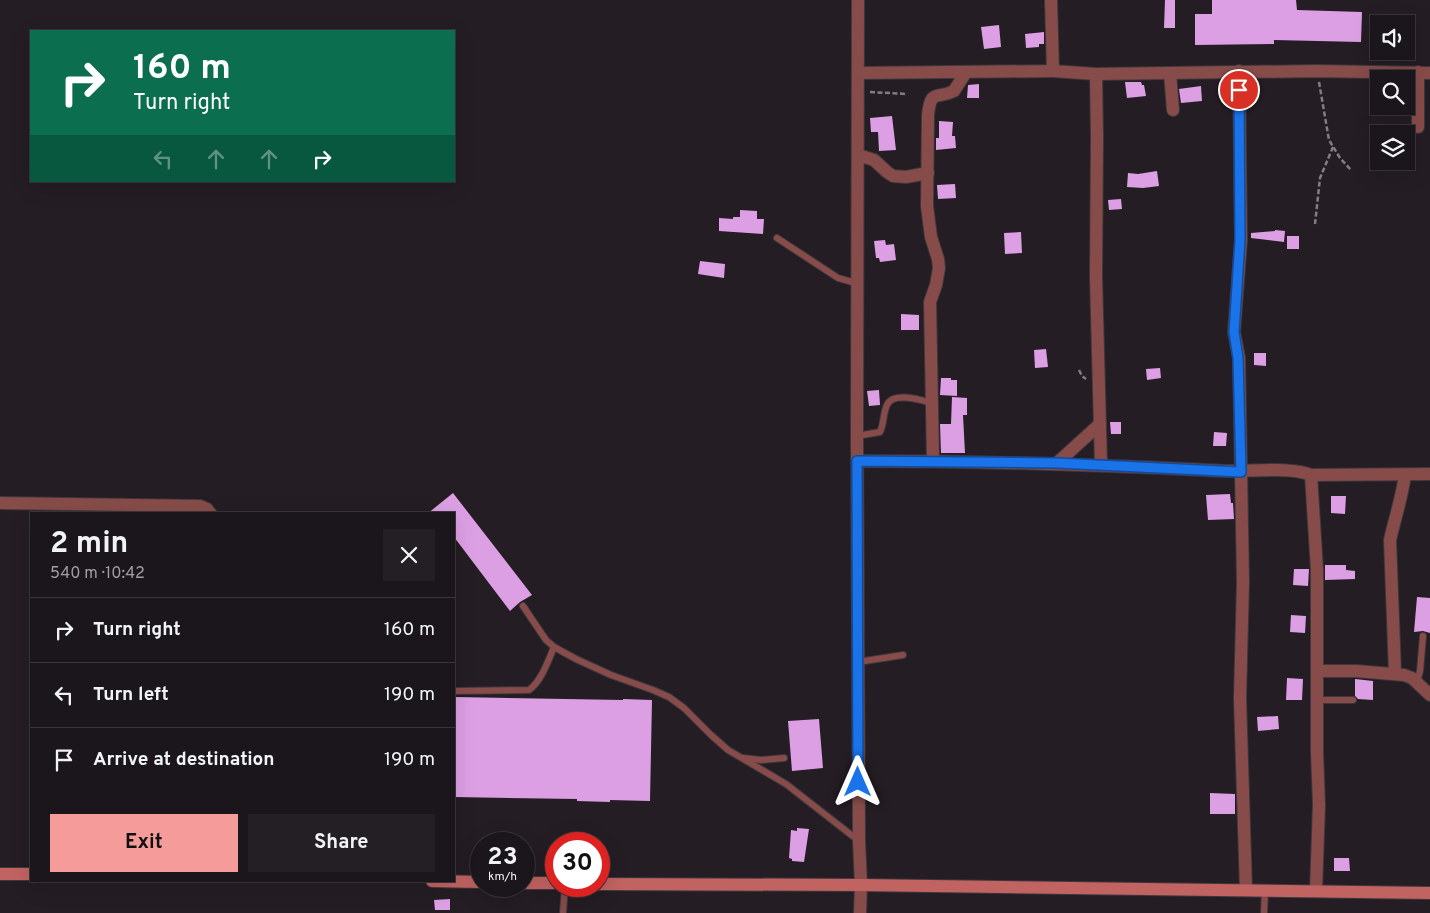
<!DOCTYPE html>
<html lang="en">
<head>
<meta charset="utf-8">
<style>
	body { margin:0; font-family:Overpass,sans-serif; background:#241f24; color:#f1f3f6; height:100vh; display:flex; flex-direction:column; font-size:19px; white-space:nowrap }
	* { box-sizing:border-box; margin:0 }
	p { font-size:16px; color:#a09fa3 }
	.icon { flex:none; width:28px; height:28px; fill:none; stroke:currentColor; stroke-width:2; stroke-linecap:round; stroke-linejoin:round }
	.map { position:relative; flex:1; overflow:hidden }
	.drawer { position:absolute; left:30px; top:512px; width:425px; height:370px; display:flex; flex-direction:column; background:#1b161b; border-radius:0px; box-shadow:0 5px 20px #0002,0 0 0 1px #39353a }
	.drawer>* { flex:none }
	.guide { position:absolute; left:30px; top:30px; width:425px; height:152px; border-radius:0px; box-shadow:0 5px 20px #0002,0 0 0 1px #39353a; background:#0b6e4f; color:#fff; overflow:hidden }
	.buttons { position:absolute; left:1370px; top:15px; display:grid; gap:10px }
	.buttons a { display:grid; place-items:center; width:45px; height:45px; border-radius:0px; background:#1b161b; box-shadow:0 5px 20px #0002,0 0 0 1px #39353a; font-size:25px }
	.speed { position:absolute; left:470px; top:832px; display:flex; gap:10px; font-size:25px; font-weight:700; text-align:center }
	.speed>* { display:grid; place-content:center; width:65px; height:65px; border-radius:50%; background:#1b161b; box-shadow:0 5px 20px #0002,0 0 0 1px #39353a; line-height:1 }
	.speed small { font-size:12px; font-weight:400 }
	.speed .limit { border:8px solid #d22; background:#fff; color:#111 }
	.pin { position:absolute; display:grid; place-items:center; width:42px; height:42px; color:#fff; margin:-21px; border:2px solid #fff; border-radius:50%; box-shadow:0 1px 5px #0007 }
	.me { position:absolute; width:55px; margin:-28px; rotate:0deg; stroke-linejoin:round; filter:drop-shadow(0 0 4px #0008) }
	.turn { display:flex; align-items:center; gap:18px; height:105px; padding:0 20px; font-size:22px }
	.turn .icon { width:65px; height:65px; stroke-width:2.5 }
	.turn b { display:block; font-size:35px; line-height:42px }
	.lanes { display:flex; align-items:center; height:48px; padding:0 20px; background:#0003; justify-content:center; gap:25px; direction:ltr }
	.lanes .off { opacity:.35 }
	.round { display:grid; place-items:center; flex:none; width:52px; height:52px; border-radius:0px; background:#241f24 }
	.headline { display:flex; align-items:center; justify-content:space-between; height:85px; padding:0 20px }
	h1 { font-size:30px; font-weight:700; line-height:38px }
	.cta { display:flex; gap:10px; margin-top:auto; padding:10px 20px }
	.cta a { flex:1; height:58px; border-radius:0px; background:#f59b9a; color:#111; font-size:20px; font-weight:700; line-height:58px; text-align:center }
	.cta a+a { background:#241f24; color:#f1f3f6 }
	ul { padding:0; list-style:none }
	li { display:flex; align-items:center; gap:15px; height:65px; padding:0 20px; border-top:1px solid #39353a }
	li div { flex:1 }
	li b { display:block; font-size:19px }
	li em { font-style:normal }
	.map>svg:first-child { display:block }
</style>
</head>
<body>
<div class="map">
<svg width="1430" height="913" viewBox="0 0 1430 913">
	<rect width="100%" height="100%" fill="#241d24"/>
	<g fill="#dc9fe4">
		<polygon points="1165,0 1175,0 1175,28 1164,28"/>
		<polygon points="1212,0 1296,0 1297,10 1362,12 1361,42 1274,40 1274,44 1195,45 1195,14 1212,14"/>
		<polygon points="999,25 1001,47 984,49 981,27"/>
		<polygon points="1044,32 1044,44 1039,44 1039,47 1026,48 1025,34"/>
		<polygon points="1125,82 1141,82 1142,85 1144,85 1146,96 1127,98"/>
		<polygon points="979,84 979,98 967,98 968,85"/>
		<polygon points="1201,86 1202,101 1181,103 1179,89"/>
		<polygon points="892,116 896,150 879,151 878,132 871,132 870,118"/>
		<polygon points="939,121 953,122 952,136 955,136 956,148 936,150 936,138 939,138"/>
		<polygon points="1157,171 1159,186 1143,188 1127,187 1128,173 1138,174"/>
		<polygon points="955,184 956,198 938,199 937,185"/>
		<polygon points="1121,199 1122,209 1109,210 1108,200"/>
		<polygon points="740,210 757,211 757,219 764,219 763,234 719,231 719,218 733,219 733,217 740,217"/>
		<polygon points="1275,230 1285,231 1284,242 1251,238 1251,233 1275,231"/>
		<polygon points="1021,232 1022,253 1005,254 1004,233"/>
		<rect x="1287" y="236" width="12" height="13"/>
		<polygon points="885,240 886,245 894,244 896,260 880,262 879,258 876,258 874,241"/>
		<polygon points="700,261 725,264 724,278 698,274"/>
		<polygon points="901,314 919,315 919,330 901,330"/>
		<polygon points="1046,349 1048,367 1035,368 1034,350"/>
		<polygon points="1254,353 1266,353 1266,366 1254,365"/>
		<polygon points="1160,368 1161,378 1147,380 1146,369"/>
		<polygon points="941,378 951,378 951,380 957,380 957,396 940,395"/>
		<polygon points="879,390 880,405 869,406 867,391"/>
		<polygon points="952,397 967,398 967,415 963,415 965,453 941,453 940,424 951,424"/>
		<polygon points="1110,422 1121,422 1121,434 1111,434"/>
		<polygon points="1214,432 1227,433 1226,446 1213,446"/>
		<polygon points="453,493 532,595 520,602 510,611 454,537 454,514 427,514"/>
		<polygon points="1230,494 1231,503 1233,503 1234,519 1208,520 1206,495"/>
		<polygon points="1331,496 1346,496 1345,514 1331,513"/>
		<polygon points="1325,565 1346,565 1346,570 1355,571 1355,579 1325,580"/>
		<polygon points="1294,569 1309,569 1308,586 1293,585"/>
		<polygon points="1417,597 1430,598 1430,633 1423,631 1414,632"/>
		<polygon points="1291,615 1306,616 1305,633 1290,632"/>
		<polygon points="1287,678 1303,679 1302,700 1286,700"/>
		<polygon points="1355,679 1373,681 1373,700 1358,699 1355,696"/>
		<polygon points="454,697 623,700 623,699 652,700 650,801 610,800 610,802 577,801 577,799 454,797"/>
		<polygon points="1278,716 1279,729 1258,731 1257,717"/>
		<polygon points="819,719 823,768 792,771 788,721"/>
		<polygon points="1210,793 1235,794 1235,814 1210,814"/>
		<polygon points="797,828 809,829 804,862 792,861 792,859 789,858 791,830 797,831"/>
		<polygon points="1334,858 1349,858 1350,871 1334,871"/>
		<polygon points="450,899 450,910 435,910 434,900"/>
	</g>
	<g fill="none" stroke-linecap="round" stroke-linejoin="round">
		<defs>
			<g id="lane">
				<polyline points="777,238 838,278 856,283"/>
				<path d="M857,436L880,432C884,424 883,413 887,405C893,391 921,400 932,403"/>
				<polyline points="523,606 546,640 554,647 576,659 611,675 653,690 669,697 684,708 711,735 728,750 786,784 859,841"/>
				<polyline points="858,662 903,655"/>
				<polyline points="1417,682 1420,671 1423,636"/>
				<path d="M454,691L529,690C541,682 549,659 554,647"/>
				<polyline points="1317,700 1353,700"/>
				<polyline points="743,758 761,760 784,758"/>
				<polyline points="563,913 565,886"/>
				<polyline points="1264,913 1265,890"/>
			</g>
			<g id="street">
				<polyline points="858,0 857,436 859,841 861,885 860,913"/>
				<polyline points="1053,71 1096,74 1097,136 1096,277 1101,465"/>
				<polyline points="1239,71 1241,240 1234,332 1239,358 1243,582 1240,698 1246,890"/>
				<polyline points="1418,72 1418,127"/>
				<polyline points="858,73 1053,71 1051,0"/>
				<polyline points="1170,73 1173,110"/>
				<polyline points="1096,74 1317,71 1430,73"/>
				<polyline points="858,155 874,160 887,172 893,176 906,177 928,173"/>
				<path d="M857,461C980,461 1102,465 1225,471C1248,472 1291,466 1311,475L1317,570V752L1319,805L1316,891"/>
				<path d="M933,461L930,302L936,285L939,268L938,259L931,237L927,206L928,115C931,88 936,100 954,91L966,72"/>
				<polyline points="1057,463 1100,424"/>
				<polyline points="1311,475 1430,474"/>
				<polyline points="0,503 200,506 207,509 211,514"/>
				<polyline points="1317,671 1356,671 1404,675 1412,678 1430,695"/>
				<path d="M1395,673L1390,540C1395,518 1402,497 1405,475"/>
			</g>
			<g id="secondary">
				<polyline points="0,874 31,874"/>
				<polyline points="432,881 481,882"/>
				<polyline points="524,883 556,883"/>
				<polyline points="599,884 861,885 1430,893"/>
			</g>
		</defs>
		<use href="#lane" stroke="#3e383e" stroke-width="8"/>
		<use href="#street" stroke="#3e383e" stroke-width="14"/>
		<use href="#secondary" stroke="#3e383e" stroke-width="14"/>
		<g stroke="#827d83" stroke-width="2.5" stroke-dasharray="5 2.5" stroke-linecap="butt">
			<polyline points="1319,82 1329,140 1340,158 1351,170"/>
			<polyline points="870,92 907,94"/>
			<polyline points="1315,224 1320,178 1333,147"/>
			<polyline points="1079,370 1082,376 1086,379"/>
		</g>
		<use href="#lane" stroke="#874c4a" stroke-width="6"/>
		<use href="#street" stroke="#874c4a" stroke-width="12"/>
		<use href="#secondary" stroke="#c16361" stroke-width="12"/>
	</g>
	<g fill="none" stroke-linecap="round" stroke-linejoin="round">
		<defs>
			<polyline id="route" points="858,782 857,461 1057,463 1241,472 1238,358 1234,332 1240,240 1239,90"/>
		</defs>
		<use href="#route" stroke="#114b97" stroke-width="12"/>
		<use href="#route" stroke="#1a73e8" stroke-width="9"/>
	</g>
</svg>
<div class="buttons">
<a><svg class="icon" aria-label="sound" viewBox="0 0 24 24"><path d="M4 9h4l5-4v14l-5-4H4zM17 9q2 3 0 6"/></svg></a>
<a><svg class="icon" aria-label="search" viewBox="0 0 24 24"><circle cx="10" cy="10" r="6"/><path d="M15 15l6 6"/></svg></a>
<a><svg class="icon" aria-label="layers" viewBox="0 0 24 24"><path d="M12 4l9 5-9 5-9-5zM3 14l9 5 9-5"/></svg></a>
</div>
<div class="speed"><div>23<small>km/h</small></div><div class="limit">30</div></div>
<div class="pin" style="left:1239px;top:90px;background:#d93025"><svg class="icon" aria-label="arrive" viewBox="0 0 24 24"><path d="M6 21V4h12l-3 4 3 4H6"/></svg></div>
<svg class="me" style="left:858px;top:782px" viewBox="-20 -20 40 40"><path d="M0-17L14 15 0 8-14 15z" fill="#1a73e8" stroke="#fff" stroke-width="4"/></svg>
<div class="guide">
<div class="turn"><svg class="icon" aria-label="right" viewBox="0 0 24 24"><path d="M7 20v-9h11M14 6l5 5-5 5"/></svg><div><b>160 m</b>Turn right</div></div>
<div class="lanes"><svg class="icon off" aria-label="left" viewBox="0 0 24 24"><path d="M17 20v-9H6M10 6l-5 5 5 5"/></svg><svg class="icon off" aria-label="ahead" viewBox="0 0 24 24"><path d="M12 20V5M6 11l6-6 6 6"/></svg><svg class="icon off" aria-label="ahead" viewBox="0 0 24 24"><path d="M12 20V5M6 11l6-6 6 6"/></svg><svg class="icon" aria-label="right" viewBox="0 0 24 24"><path d="M7 20v-9h11M14 6l5 5-5 5"/></svg></div>
</div>
<section class="drawer">
<div class="headline"><div><h1>2 min</h1><p>540 m · 10:42</p></div><a class="round"><svg class="icon" aria-label="close" viewBox="0 0 24 24"><path d="M6 6l12 12M18 6L6 18"/></svg></a></div>
<ul>
<li><svg class="icon" aria-label="right" viewBox="0 0 24 24"><path d="M7 20v-9h11M14 6l5 5-5 5"/></svg><div><b>Turn right</b></div><em>160 m</em></li>
<li><svg class="icon" aria-label="left" viewBox="0 0 24 24"><path d="M17 20v-9H6M10 6l-5 5 5 5"/></svg><div><b>Turn left</b></div><em>190 m</em></li>
<li><svg class="icon" aria-label="arrive" viewBox="0 0 24 24"><path d="M6 21V4h12l-3 4 3 4H6"/></svg><div><b>Arrive at destination</b></div><em>190 m</em></li>
</ul>
<div class="cta"><a>Exit</a><a>Share</a></div>
</section>
</div>
</body>
</html>
